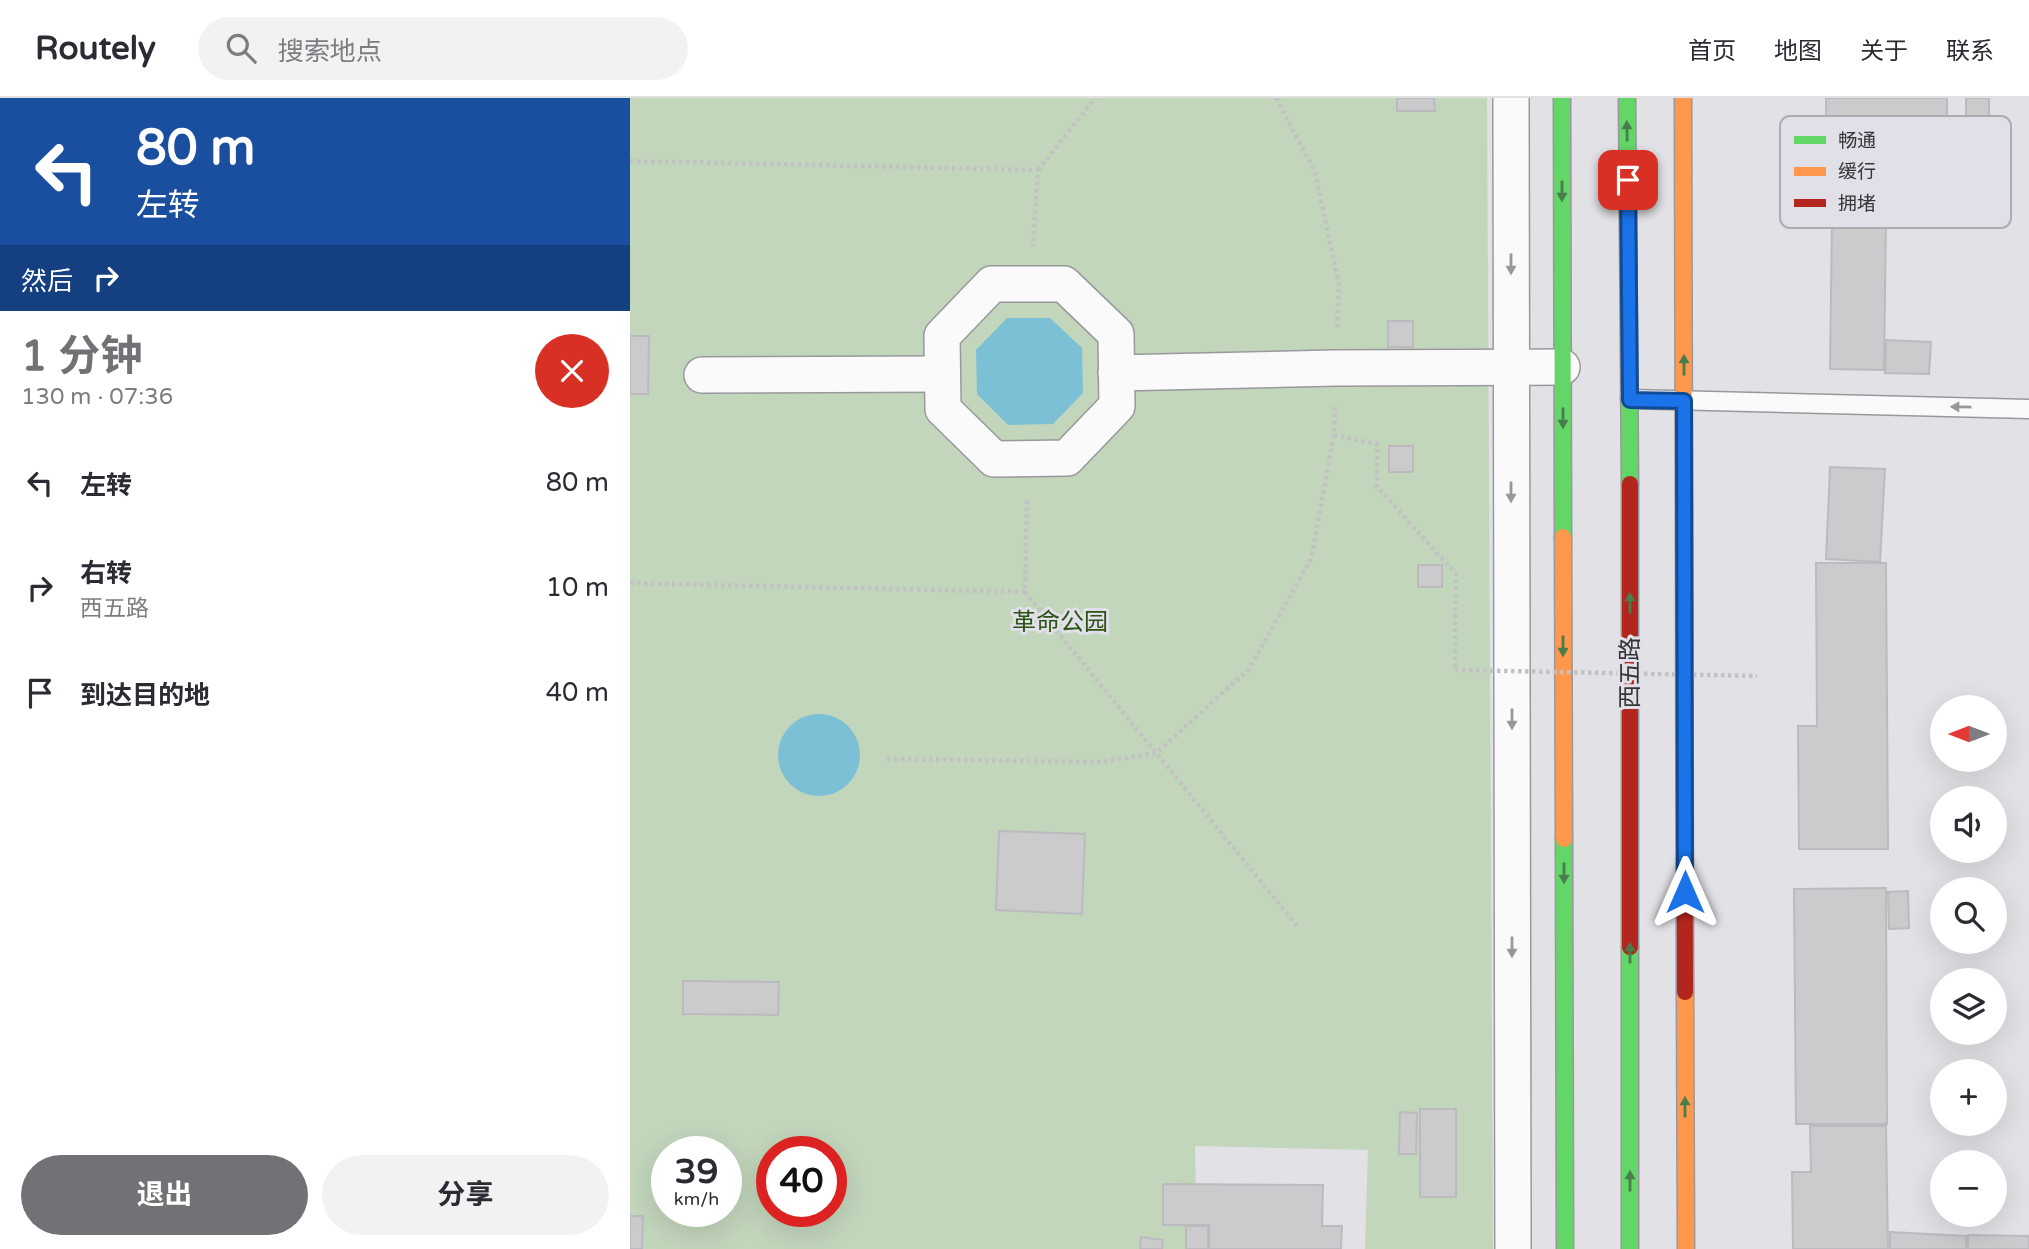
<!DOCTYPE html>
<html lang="zh">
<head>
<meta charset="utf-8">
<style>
	body { margin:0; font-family:"Varela Round","Noto Sans SC",sans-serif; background:#f2f2f3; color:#2b2b33; height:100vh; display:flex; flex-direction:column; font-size:26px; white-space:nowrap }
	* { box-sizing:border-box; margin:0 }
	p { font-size:23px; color:#7c7c81 }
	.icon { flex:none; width:38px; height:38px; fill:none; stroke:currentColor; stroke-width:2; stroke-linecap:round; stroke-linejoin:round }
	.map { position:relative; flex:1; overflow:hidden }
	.details { display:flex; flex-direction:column; background:#fff; width:630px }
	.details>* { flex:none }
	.guide { background:#1a4fa0; color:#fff; overflow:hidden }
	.needle { width:46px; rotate:270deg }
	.fabs { position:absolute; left:1300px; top:597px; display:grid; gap:14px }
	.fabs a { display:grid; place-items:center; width:77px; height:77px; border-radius:50%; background:#fff; box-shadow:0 7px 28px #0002; font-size:35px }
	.speed { position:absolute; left:21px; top:1038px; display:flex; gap:14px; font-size:35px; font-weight:700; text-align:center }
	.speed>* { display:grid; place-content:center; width:91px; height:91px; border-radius:50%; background:#fff; box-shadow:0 7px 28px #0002; line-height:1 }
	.speed small { font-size:18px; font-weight:400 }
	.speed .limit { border:10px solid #d22; background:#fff; color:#111 }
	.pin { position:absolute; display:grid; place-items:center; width:60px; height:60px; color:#fff; margin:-30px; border-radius:14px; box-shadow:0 4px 10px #0006 }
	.me { position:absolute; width:77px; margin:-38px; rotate:0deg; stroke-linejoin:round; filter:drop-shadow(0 0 5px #0008) }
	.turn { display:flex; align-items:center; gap:24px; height:147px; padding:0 21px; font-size:32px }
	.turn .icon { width:91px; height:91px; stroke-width:2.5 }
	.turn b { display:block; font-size:49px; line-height:60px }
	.then { display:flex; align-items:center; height:66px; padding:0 21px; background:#0003; gap:14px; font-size:26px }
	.round { display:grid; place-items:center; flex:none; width:74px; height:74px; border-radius:37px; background:#f2f2f3 }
	.headline { display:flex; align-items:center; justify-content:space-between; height:119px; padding:0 21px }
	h1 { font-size:42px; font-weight:700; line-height:52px; color:#727175 }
	.action { display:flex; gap:14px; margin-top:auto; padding:14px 21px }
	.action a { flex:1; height:80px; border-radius:42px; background:#727175; color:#fff; font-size:28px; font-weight:700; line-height:80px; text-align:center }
	.action a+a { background:#f2f2f3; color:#2b2b33 }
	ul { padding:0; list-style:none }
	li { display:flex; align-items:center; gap:21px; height:105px; padding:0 21px }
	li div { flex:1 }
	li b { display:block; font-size:26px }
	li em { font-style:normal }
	header { display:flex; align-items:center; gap:42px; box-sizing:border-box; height:98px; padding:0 35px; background:#fff; border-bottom:2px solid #e1e1e2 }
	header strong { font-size:33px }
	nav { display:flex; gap:38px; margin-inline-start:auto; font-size:24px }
	.search { width:490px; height:63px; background:#f2f2f3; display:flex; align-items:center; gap:18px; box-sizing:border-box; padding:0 24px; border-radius:38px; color:#7c7c81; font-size:26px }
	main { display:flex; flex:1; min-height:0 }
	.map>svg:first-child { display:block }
</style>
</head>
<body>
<header>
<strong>Routely</strong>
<div class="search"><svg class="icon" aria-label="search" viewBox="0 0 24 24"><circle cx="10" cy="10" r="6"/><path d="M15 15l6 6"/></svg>搜索地点</div>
<nav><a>首页</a><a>地图</a><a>关于</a><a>联系</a></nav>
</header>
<main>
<section class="details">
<div class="guide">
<div class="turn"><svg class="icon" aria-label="left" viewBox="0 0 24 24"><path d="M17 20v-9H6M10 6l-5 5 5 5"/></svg><div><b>80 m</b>左转</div></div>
<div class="then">然后<svg class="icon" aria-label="right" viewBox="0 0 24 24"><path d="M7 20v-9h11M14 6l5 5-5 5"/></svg></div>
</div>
<div class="headline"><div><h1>1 分钟</h1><p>130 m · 07:36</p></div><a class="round" style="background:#d93025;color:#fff"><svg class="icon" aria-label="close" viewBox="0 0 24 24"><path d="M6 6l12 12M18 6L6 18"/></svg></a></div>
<ul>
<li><svg class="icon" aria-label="left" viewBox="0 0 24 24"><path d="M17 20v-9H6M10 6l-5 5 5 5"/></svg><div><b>左转</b></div><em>80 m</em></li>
<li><svg class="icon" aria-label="right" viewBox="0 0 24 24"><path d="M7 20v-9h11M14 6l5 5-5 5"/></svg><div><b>右转</b><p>西五路</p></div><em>10 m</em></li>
<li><svg class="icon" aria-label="arrive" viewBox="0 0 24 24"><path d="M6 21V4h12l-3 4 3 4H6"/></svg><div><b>到达目的地</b></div><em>40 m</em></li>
</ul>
<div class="action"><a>退出</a><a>分享</a></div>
</section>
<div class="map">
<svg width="1399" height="1151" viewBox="0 0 1399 1151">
	<rect width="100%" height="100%" fill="#e2e1e5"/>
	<path fill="#c2d6bc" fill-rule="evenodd" d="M0,0H857L863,1151H735L738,1052L565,1048L567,1151H0ZM37,1054H96V1113H37ZM142,1054H201V1113H142Z"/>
	<g fill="#7cc0d6">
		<polygon points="377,220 420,220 452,250 453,295 423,326 378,327 347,296 346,252"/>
		<circle cx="189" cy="657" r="41"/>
	</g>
	<g fill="#cbcacd" stroke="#bcbabe" stroke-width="2">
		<polygon points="767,0 804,0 805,13 767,13"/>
		<polygon points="1196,0 1317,0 1317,117 1197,118"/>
		<rect x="1336" y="0" width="23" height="89"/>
		<polygon points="1202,119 1256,119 1254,272 1200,271"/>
		<rect x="758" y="223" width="25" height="26"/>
		<polygon points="0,238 19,238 18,296 0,296"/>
		<polygon points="1256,242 1301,244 1299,276 1255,275"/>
		<rect x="759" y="348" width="24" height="26"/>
		<polygon points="1200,369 1255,371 1250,464 1196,461"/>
		<polygon points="1186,465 1256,465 1258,751 1169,751 1168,628 1187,628"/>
		<rect x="788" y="467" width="24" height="22"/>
		<polygon points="369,733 455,736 452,816 366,812"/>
		<polygon points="1256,790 1257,1026 1166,1026 1164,791"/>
		<polygon points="1278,793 1279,830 1259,831 1258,794"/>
		<polygon points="53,883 149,884 148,917 53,916"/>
		<rect x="790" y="1011" width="36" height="88"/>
		<polygon points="770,1014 787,1015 786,1056 769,1056"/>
		<polygon points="1180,1028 1256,1028 1258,1151 1163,1151 1162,1074 1181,1074"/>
		<polygon points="533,1086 693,1087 692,1128 712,1128 711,1151 579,1151 579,1127 533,1127"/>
		<polygon points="0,1118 13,1118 12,1151 0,1151"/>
		<rect x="556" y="1128" width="22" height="23"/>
		<polygon points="1260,1134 1336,1138 1336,1151 1260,1151"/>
		<polygon points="1338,1137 1399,1138 1399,1151 1338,1151"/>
		<polygon points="511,1139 533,1142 532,1151 510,1151"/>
	</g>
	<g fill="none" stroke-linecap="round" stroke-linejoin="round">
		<defs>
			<polyline id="lane" points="1000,301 1399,311"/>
			<g id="street">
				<polyline points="881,0 883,1151"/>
				<polygon points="362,186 434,186 486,236 487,308 437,360 364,361 313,311 312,238"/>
				<polyline points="486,275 705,270 932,269"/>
				<polyline points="72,277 312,276"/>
			</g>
			<g id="fast">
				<polyline points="932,0 933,439"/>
				<polyline points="997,0 1000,386"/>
				<polyline points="934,741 935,1151"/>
				<polyline points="1000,849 1000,1151"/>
			</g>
			<g id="slow">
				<polyline points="1053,0 1054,422"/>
				<polyline points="933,439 934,741"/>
				<polyline points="1055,894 1056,1151"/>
			</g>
			<g id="jam">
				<polyline points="1000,386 1000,849"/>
				<polyline points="1054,422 1055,894"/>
			</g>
		</defs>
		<use href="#lane" stroke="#99989c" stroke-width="21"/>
		<use href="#street" stroke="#99989c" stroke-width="38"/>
		<use href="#fast" stroke="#99989c" stroke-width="19"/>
		<use href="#slow" stroke="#99989c" stroke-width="19"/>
		<use href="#jam" stroke="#99989c" stroke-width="19"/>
		<g stroke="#c2c2c3" stroke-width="4.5" stroke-dasharray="3.5 3.5" stroke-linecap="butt">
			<polyline points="646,0 685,74 709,186 707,231"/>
			<polyline points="0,63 408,72 403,149"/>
			<polyline points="408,72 465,0"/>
			<polyline points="704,337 747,346 747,389 826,476 825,572"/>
			<polyline points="0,485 395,494 397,400"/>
			<polyline points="395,494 667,828"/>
			<polyline points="257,661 470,664 526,655 619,571 681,461 704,337 705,306"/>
		</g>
		<use href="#lane" stroke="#fbfafb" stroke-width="18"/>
		<use href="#street" stroke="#fbfafb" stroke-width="35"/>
		<use href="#fast" stroke="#63d668" stroke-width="16"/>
		<use href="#slow" stroke="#ff974d" stroke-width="16"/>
		<use href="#jam" stroke="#b3261e" stroke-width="16"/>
		<polyline stroke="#c2c2c3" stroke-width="4.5" stroke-dasharray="3.5 3.5" stroke-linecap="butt" points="825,572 1127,578"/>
	</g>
	<defs><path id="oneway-solid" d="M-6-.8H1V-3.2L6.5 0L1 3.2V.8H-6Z" transform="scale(1.75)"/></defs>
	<g fill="#4a7d4e">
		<use href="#oneway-solid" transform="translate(997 33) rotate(-91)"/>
		<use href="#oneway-solid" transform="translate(932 93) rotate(90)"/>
		<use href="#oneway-solid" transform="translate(1054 267) rotate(-90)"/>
		<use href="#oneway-solid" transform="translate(933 320) rotate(90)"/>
		<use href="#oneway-solid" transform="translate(1000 505) rotate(-90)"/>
		<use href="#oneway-solid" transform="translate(933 548) rotate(90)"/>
		<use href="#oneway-solid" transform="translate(934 775) rotate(90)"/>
		<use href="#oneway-solid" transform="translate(1000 855) rotate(-90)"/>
		<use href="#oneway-solid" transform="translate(1055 1009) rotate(-90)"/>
		<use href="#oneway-solid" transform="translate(1000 1083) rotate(-90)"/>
	</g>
	<g fill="#98989a">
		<use href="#oneway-solid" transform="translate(881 166) rotate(90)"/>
		<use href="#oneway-solid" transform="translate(1331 309) rotate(-179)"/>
		<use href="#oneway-solid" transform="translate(881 394) rotate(90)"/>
		<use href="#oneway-solid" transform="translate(882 621) rotate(90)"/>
		<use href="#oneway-solid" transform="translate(882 849) rotate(90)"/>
	</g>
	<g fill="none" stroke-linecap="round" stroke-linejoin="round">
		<defs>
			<polyline id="route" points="998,82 1000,302 1054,303 1055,794"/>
		</defs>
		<use href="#route" stroke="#114b97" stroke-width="18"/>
		<use href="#route" stroke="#1a73e8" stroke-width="12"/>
	</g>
	<g text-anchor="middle" stroke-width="6" stroke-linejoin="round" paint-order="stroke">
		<g font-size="24" fill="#295414" stroke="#e1dfe7">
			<text x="430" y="532">革命公园</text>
		</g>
		<g font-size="24" fill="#363538" stroke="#e1dfe7">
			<text transform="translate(1000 575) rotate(-90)" y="8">西五路</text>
		</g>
	</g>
	<rect x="1150" y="18" width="231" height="112" rx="10" fill="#e1dfe7" stroke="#aeacb2" stroke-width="2"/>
	<rect x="1164" y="38" width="32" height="8" fill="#63d668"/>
	<rect x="1164" y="69" width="32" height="9" fill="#ff974d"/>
	<rect x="1164" y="101" width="32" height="8" fill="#b3261e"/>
	<g font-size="19" fill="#363538">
		<text x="1208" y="49">畅通</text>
		<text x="1208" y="80">缓行</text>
		<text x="1208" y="112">拥堵</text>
	</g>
</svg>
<div class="fabs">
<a><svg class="needle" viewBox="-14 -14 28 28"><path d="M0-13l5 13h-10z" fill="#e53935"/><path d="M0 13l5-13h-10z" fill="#7c7c81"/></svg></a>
<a><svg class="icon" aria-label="sound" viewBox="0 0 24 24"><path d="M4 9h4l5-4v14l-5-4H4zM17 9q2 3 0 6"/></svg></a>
<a><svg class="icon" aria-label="search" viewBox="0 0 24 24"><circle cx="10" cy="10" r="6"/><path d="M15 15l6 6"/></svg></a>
<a><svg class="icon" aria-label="layers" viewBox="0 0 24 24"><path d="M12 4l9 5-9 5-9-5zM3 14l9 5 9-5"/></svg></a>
<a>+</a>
<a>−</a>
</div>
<div class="speed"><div>39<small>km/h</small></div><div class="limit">40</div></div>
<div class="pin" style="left:998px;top:82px;background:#d93025"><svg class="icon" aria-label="arrive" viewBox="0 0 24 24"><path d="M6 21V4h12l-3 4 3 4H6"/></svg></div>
<svg class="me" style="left:1055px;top:794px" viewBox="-20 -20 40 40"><path d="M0-17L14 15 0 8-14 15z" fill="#1a73e8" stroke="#fff" stroke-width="4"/></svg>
</div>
</main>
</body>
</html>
